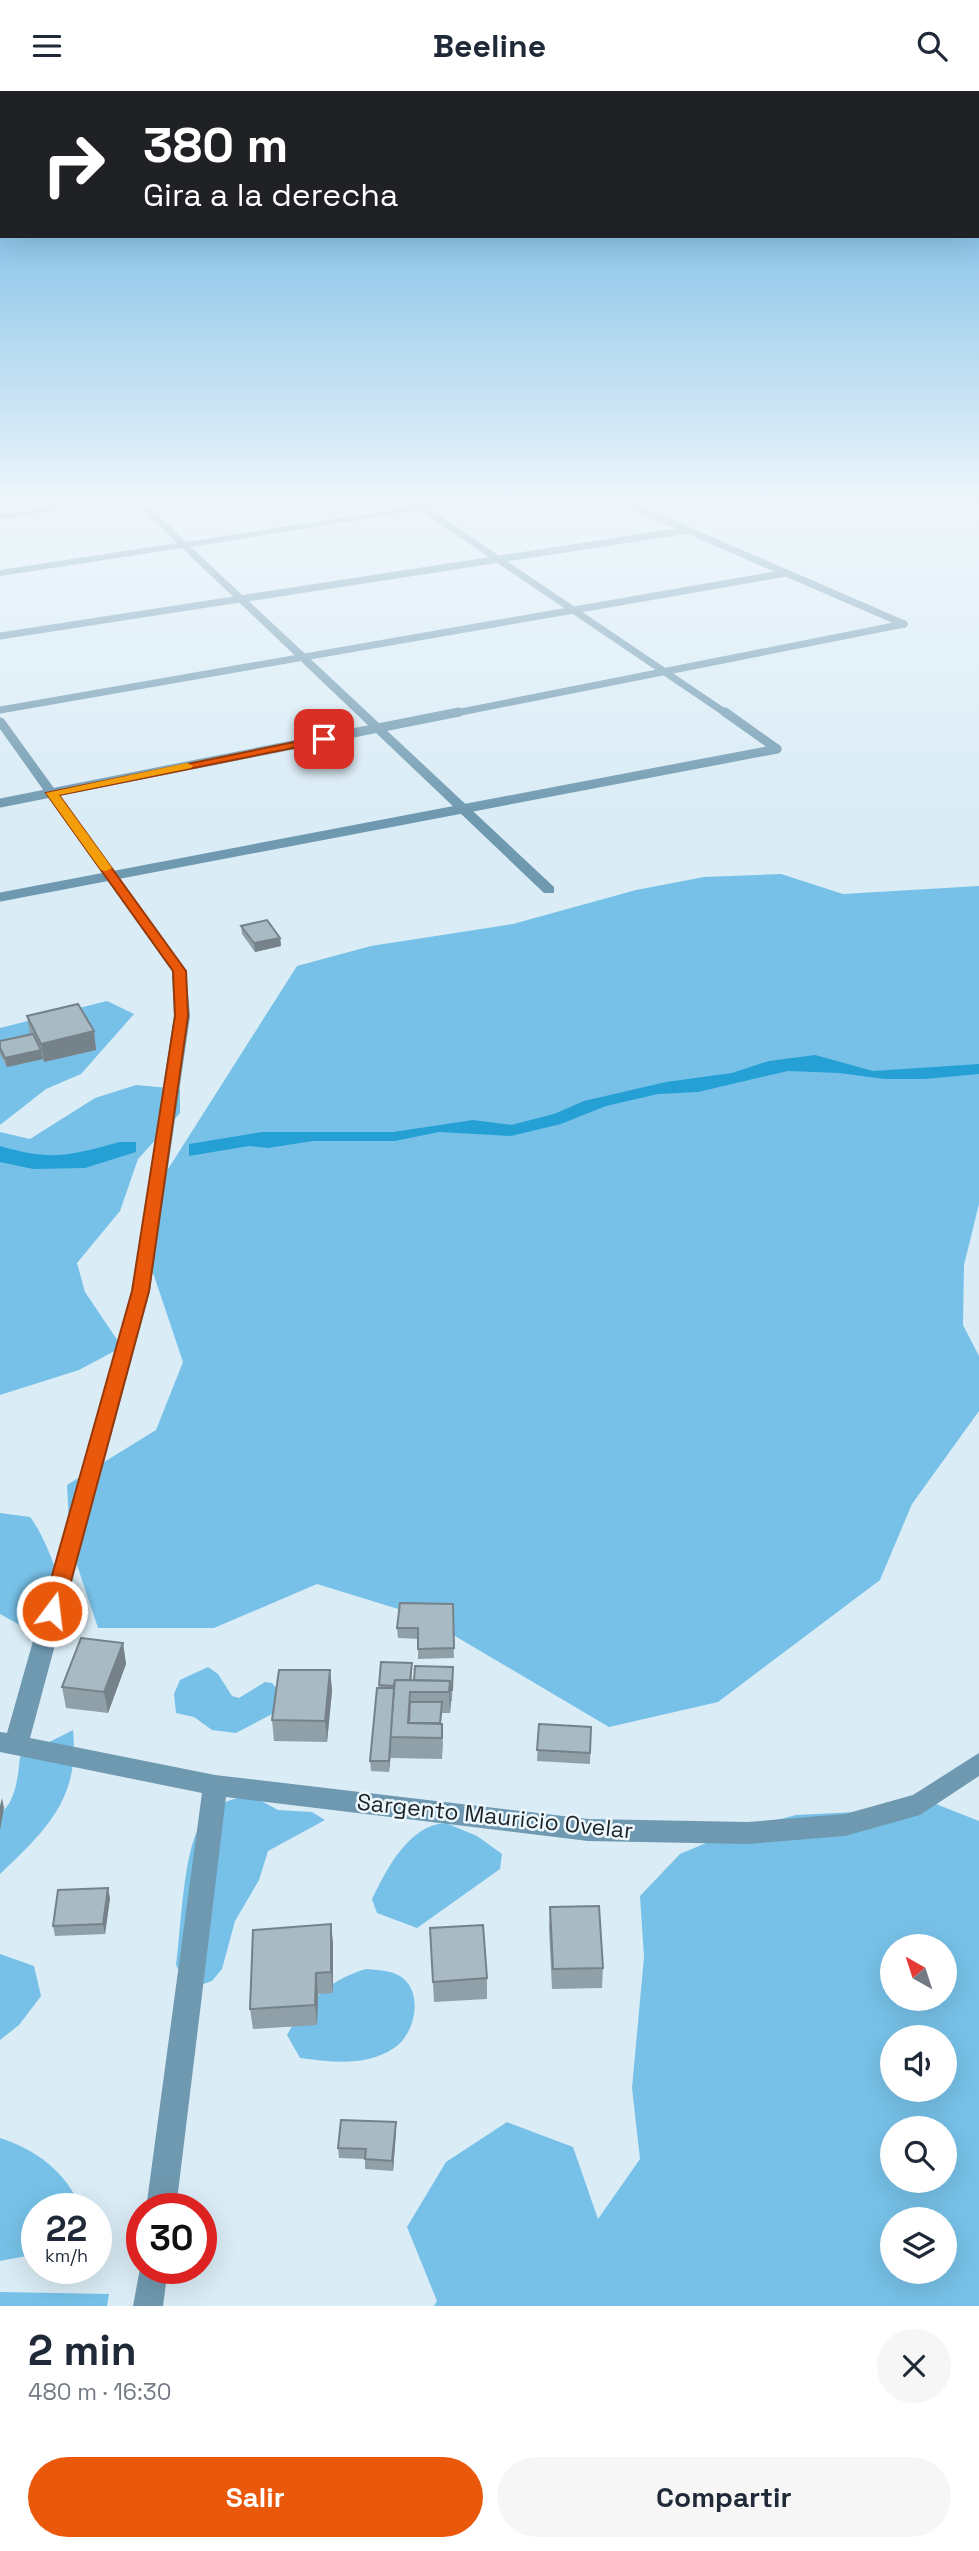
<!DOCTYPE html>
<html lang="es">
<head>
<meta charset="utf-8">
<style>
	body { margin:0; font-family:"Space Grotesk",sans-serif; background:#f6f6f7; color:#1f2937; height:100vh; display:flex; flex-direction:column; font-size:26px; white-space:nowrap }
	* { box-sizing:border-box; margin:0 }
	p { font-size:23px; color:#747a83 }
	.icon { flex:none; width:38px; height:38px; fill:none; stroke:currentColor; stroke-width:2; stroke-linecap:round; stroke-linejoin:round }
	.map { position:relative; height:2215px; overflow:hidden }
	.sheet { display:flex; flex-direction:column; background:#fff; flex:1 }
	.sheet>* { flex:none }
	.banner { position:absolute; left:0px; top:0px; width:980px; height:147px; box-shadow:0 7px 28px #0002; background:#202124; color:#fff; overflow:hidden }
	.needle { width:46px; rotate:321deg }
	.tools { position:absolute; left:880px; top:1843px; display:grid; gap:14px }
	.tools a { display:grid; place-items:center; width:77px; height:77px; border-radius:50%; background:#fff; box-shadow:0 7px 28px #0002; font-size:35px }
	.speed { position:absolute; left:21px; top:2102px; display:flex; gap:14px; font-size:35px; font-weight:700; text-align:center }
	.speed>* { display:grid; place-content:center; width:91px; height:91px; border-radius:50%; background:#fff; box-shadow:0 7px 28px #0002; line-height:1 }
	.speed small { font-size:18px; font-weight:400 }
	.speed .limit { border:10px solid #d22; background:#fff; color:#111 }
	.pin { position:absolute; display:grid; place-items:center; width:60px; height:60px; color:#fff; margin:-30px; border-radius:14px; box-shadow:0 4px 10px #0006 }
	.me { position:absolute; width:77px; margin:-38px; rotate:15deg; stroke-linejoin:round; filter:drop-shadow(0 0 5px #0008) }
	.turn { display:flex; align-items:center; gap:24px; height:147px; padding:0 28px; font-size:32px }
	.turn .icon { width:91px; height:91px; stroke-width:2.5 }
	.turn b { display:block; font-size:49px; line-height:60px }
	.round { display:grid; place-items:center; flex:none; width:74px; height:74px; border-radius:37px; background:#f6f6f7 }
	.headline { display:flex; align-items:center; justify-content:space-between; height:119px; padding:0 28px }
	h1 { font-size:42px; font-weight:800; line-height:52px }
	.primary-button { display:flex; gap:14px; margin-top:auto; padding:14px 28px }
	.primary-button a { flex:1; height:80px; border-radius:42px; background:#ea580c; color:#fff; font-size:28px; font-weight:800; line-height:80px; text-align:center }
	.primary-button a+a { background:#f6f6f7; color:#1f2937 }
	header { display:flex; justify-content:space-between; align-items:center; height:91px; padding:0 28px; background:#fff; font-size:32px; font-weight:800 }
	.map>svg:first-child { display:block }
</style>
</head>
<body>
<header><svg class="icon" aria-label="menu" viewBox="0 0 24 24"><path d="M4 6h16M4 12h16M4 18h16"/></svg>Beeline<svg class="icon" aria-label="search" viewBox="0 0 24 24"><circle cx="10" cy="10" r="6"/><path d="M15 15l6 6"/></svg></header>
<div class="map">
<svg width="979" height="2215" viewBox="0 0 979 2215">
	<rect width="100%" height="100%" fill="#daecf6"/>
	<g fill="#77c1e8" fill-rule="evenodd">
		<polygon points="781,783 843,803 979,795 979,1113 964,1174 963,1234 979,1265 979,1320 912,1413 880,1489 718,1611 609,1636 421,1525 317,1493 214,1537 98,1537 70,1453 67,1394 156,1339 183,1271 143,1152 156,1097 297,875 371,855 513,833 636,799 704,786"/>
		<polygon points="107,910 134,923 81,983 46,998 0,1034 0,937"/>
		<polygon points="136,994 180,998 180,1022 138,1068 120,1120 77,1172 85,1201 122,1256 79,1279 0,1304 0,1041 30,1048 95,1007"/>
		<path d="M0,1422L30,1426C40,1438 59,1479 58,1494C57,1507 46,1524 41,1536L27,1538L0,1523Z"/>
		<polygon points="208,1576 218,1583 232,1605 239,1607 265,1591 272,1592 283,1605 274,1622 236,1642 212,1639 194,1626 176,1622 174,1603 180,1589"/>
		<path d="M73,1639C80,1708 46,1739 0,1783V1722C16,1712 18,1684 20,1666Z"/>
		<path d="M913,1704L979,1730V2215H434L437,2210L407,2136L446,2071L507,2031L573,2056L598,2128L640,2068L632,1997L644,1866L640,1805L680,1763L737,1739L796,1724L857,1721ZM892,1855H945V1908H892ZM892,1946H945V1998H892ZM892,2037H945V2090H892ZM892,2128H945V2180H892Z"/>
		<path d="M252,1705L278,1719L312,1721L325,1729L268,1760L259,1789L235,1830L222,1878L212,1890L195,1896L182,1886L176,1874C181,1837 183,1766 199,1736C211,1715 230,1706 252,1705Z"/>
		<path d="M446,1732L477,1745L502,1763L500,1778L417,1837L377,1822L372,1808C387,1777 409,1734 446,1732Z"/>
		<polygon points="0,1863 34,1875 41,1905 19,1934 0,1949"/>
		<path d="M366,1878C376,1879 388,1879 398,1884C425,1898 416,1943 394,1957C366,1976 331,1971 300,1967L287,1944C305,1913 330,1888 366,1878Z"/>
		<path d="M0,2047C37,2059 66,2081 81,2117L37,2118V2163L0,2170Z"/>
		<polygon points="0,2201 109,2203 107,2215 0,2215"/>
	</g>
	<g fill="#25a0d5">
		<polygon points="815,964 873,980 979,973 979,983 925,988 885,988 839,982 788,980 698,1001 658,1003 606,1015 561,1033 511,1045 439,1041 395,1050 313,1050 268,1057 249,1055 189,1065 189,1053 262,1041 393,1041 473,1029 511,1034 554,1023 584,1010 666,991 732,982 769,970"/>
		<path d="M119,1051H136V1061L85,1077L33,1078L0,1071V1055C51,1070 69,1065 119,1051Z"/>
	</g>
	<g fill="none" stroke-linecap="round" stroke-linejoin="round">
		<g stroke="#6f99b0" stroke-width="7">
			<polyline points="418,414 727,623"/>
			<polyline points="630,414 904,533"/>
			<polyline points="0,545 688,439"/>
			<polyline points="0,619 786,482"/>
			<polyline points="451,623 904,533"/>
		</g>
		<g stroke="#6f99b0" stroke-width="9">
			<polyline points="725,621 777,658"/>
			<polyline points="0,712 459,621"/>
			<polyline points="0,806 777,658"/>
		</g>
		<g fill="#6f99b0" fill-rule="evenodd">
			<polygon points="64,414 89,414 0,429 0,423"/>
			<polygon points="138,414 147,414 186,451 425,414 448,414 191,456 554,796 554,802 544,802 182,457 0,485 0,479 177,452"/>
			<polygon points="0,626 4,628 186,880 190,925 150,1200 30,1647 215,1684 588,1728 748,1731 845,1723 913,1704 979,1662 979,1685 920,1724 845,1745 748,1753 588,1750 226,1706 176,2118 146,2118 202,1702 0,1661 0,1641 7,1642 132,1200 174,925 172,880 0,638"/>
			<polygon points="142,2167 142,2177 168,2177 163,2215 133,2215"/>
		</g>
	</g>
	<g fill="#90a0a9">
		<polygon points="241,835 280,847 281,855 255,861 242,843"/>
		<polygon points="27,925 94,940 96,959 44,971 43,968 7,976 0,963 0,950 30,944"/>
		<polygon points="453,1513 454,1567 418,1568 418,1548 398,1547 397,1537"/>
		<polygon points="123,1552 126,1573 108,1622 66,1617 62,1596"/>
		<polygon points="412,1572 412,1589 453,1576 452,1610 451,1610 450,1622 442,1622 441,1632 443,1653 442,1668 391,1667 391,1660 389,1681 371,1680 370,1670 379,1594"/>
		<polygon points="330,1579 332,1600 327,1651 274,1650 272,1629"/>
		<polygon points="539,1633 591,1636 590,1673 537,1670"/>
		<polygon points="110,1807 105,1843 55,1845 53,1835"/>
		<polygon points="550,1816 603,1877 602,1897 552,1898 549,1837"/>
		<polygon points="331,1833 333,1853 333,1902 318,1903 317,1934 253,1938 250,1918"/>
		<polygon points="430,1837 487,1887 487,1908 434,1911"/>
		<polygon points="396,2041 393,2080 365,2078 365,2068 339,2067 338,2057"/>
	</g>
	<g fill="#768289">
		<polygon points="280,847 281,855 255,861 254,852"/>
		<polygon points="94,940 96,959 44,971 41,953"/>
		<polygon points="41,959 43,968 7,976 5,967"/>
		<polygon points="123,1552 126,1573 108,1622 104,1601"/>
		<polygon points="330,1579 332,1600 327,1651 325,1630"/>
		<polygon points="450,1590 451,1611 450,1622 449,1601"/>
		<polygon points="390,1649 391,1660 389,1681 389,1670"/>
		<polygon points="2,1707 4,1717 0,1739 0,1715"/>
		<polygon points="108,1797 110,1807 105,1843 103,1833"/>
		<polygon points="331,1833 333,1853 333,1902 331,1881"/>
		<polygon points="316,1882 318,1903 317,1934 315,1914"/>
		<polygon points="396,2031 396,2041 393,2080 392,2070"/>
	</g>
	<g fill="#a8bac4" stroke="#768289" stroke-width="2">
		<polygon points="267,829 280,847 254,852 241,835"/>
		<polygon points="78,913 94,940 41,953 27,925"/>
		<polygon points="33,943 41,959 5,967 0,957 0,950"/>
		<polygon points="400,1512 453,1513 454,1557 418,1558 418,1537 397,1537"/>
		<polygon points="81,1547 123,1552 104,1601 62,1596"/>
		<polygon points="381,1571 412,1572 410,1589 395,1589 394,1595 379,1594"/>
		<polygon points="415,1575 453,1576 452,1599 450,1599 450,1590 414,1589"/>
		<polygon points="279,1579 330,1579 325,1630 272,1629"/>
		<polygon points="395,1589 450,1590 449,1601 410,1601 408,1632 442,1633 442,1647 390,1646"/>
		<polygon points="377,1597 394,1597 389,1670 370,1670"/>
		<polygon points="410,1611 442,1611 440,1632 409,1632"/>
		<polygon points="539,1633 591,1636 590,1662 537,1659"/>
		<polygon points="108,1797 103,1833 53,1835 58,1799"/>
		<polygon points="599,1815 603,1877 553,1878 550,1816"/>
		<polygon points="331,1833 331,1881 316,1882 315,1914 250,1918 253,1839"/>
		<polygon points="483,1834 487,1887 433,1891 430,1837"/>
		<polygon points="341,2029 396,2031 392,2070 365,2068 366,2058 338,2057"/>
	</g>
	<linearGradient id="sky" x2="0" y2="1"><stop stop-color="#5aace0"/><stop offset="0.57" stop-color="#eef6fb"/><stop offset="1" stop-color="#eef6fb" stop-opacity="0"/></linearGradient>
	<rect width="979" height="724" fill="url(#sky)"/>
	<polygon fill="#ea580c" stroke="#983908" stroke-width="2" points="324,645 329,648 328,650 59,704 186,880 188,925 149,1200 63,1520 60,1526 45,1526 42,1520 132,1200 175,925 173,880 46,702"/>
	<polygon fill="#f59e0b" points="187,672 193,675 191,677 59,704 112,777 106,780 101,779 46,702"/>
	<g text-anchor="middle" stroke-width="5" stroke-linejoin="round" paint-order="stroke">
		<g font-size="23" fill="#1c2326" stroke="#edf8fe">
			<text transform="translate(495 1725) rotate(6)" y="8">Sargento Mauricio Ovelar</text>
		</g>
	</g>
</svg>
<div class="tools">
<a><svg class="needle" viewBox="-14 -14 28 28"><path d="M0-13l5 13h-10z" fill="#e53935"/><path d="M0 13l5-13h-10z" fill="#747a83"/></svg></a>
<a><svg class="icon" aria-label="sound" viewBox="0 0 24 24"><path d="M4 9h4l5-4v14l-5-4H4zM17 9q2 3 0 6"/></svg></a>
<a><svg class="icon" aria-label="search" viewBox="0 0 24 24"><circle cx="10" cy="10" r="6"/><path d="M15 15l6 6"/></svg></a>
<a><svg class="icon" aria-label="layers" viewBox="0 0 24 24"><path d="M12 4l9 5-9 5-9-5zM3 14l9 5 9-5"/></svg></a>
</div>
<div class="speed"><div>22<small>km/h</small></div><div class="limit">30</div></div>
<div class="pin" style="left:324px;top:648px;background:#d93025"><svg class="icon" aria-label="arrive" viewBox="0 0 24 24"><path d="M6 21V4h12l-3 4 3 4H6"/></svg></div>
<svg class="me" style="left:52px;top:1520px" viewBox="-20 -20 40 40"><circle r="17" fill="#ea580c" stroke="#fff" stroke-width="3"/><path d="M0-11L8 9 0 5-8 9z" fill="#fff"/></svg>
<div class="banner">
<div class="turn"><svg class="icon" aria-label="right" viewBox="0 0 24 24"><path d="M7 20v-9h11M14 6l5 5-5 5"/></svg><div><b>380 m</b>Gira a la derecha</div></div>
</div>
</div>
<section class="sheet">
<div class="headline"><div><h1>2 min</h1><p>480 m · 16:30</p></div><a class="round"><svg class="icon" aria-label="close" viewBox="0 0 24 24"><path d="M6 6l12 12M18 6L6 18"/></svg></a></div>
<div class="primary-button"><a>Salir</a><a>Compartir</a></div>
</section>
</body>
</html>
